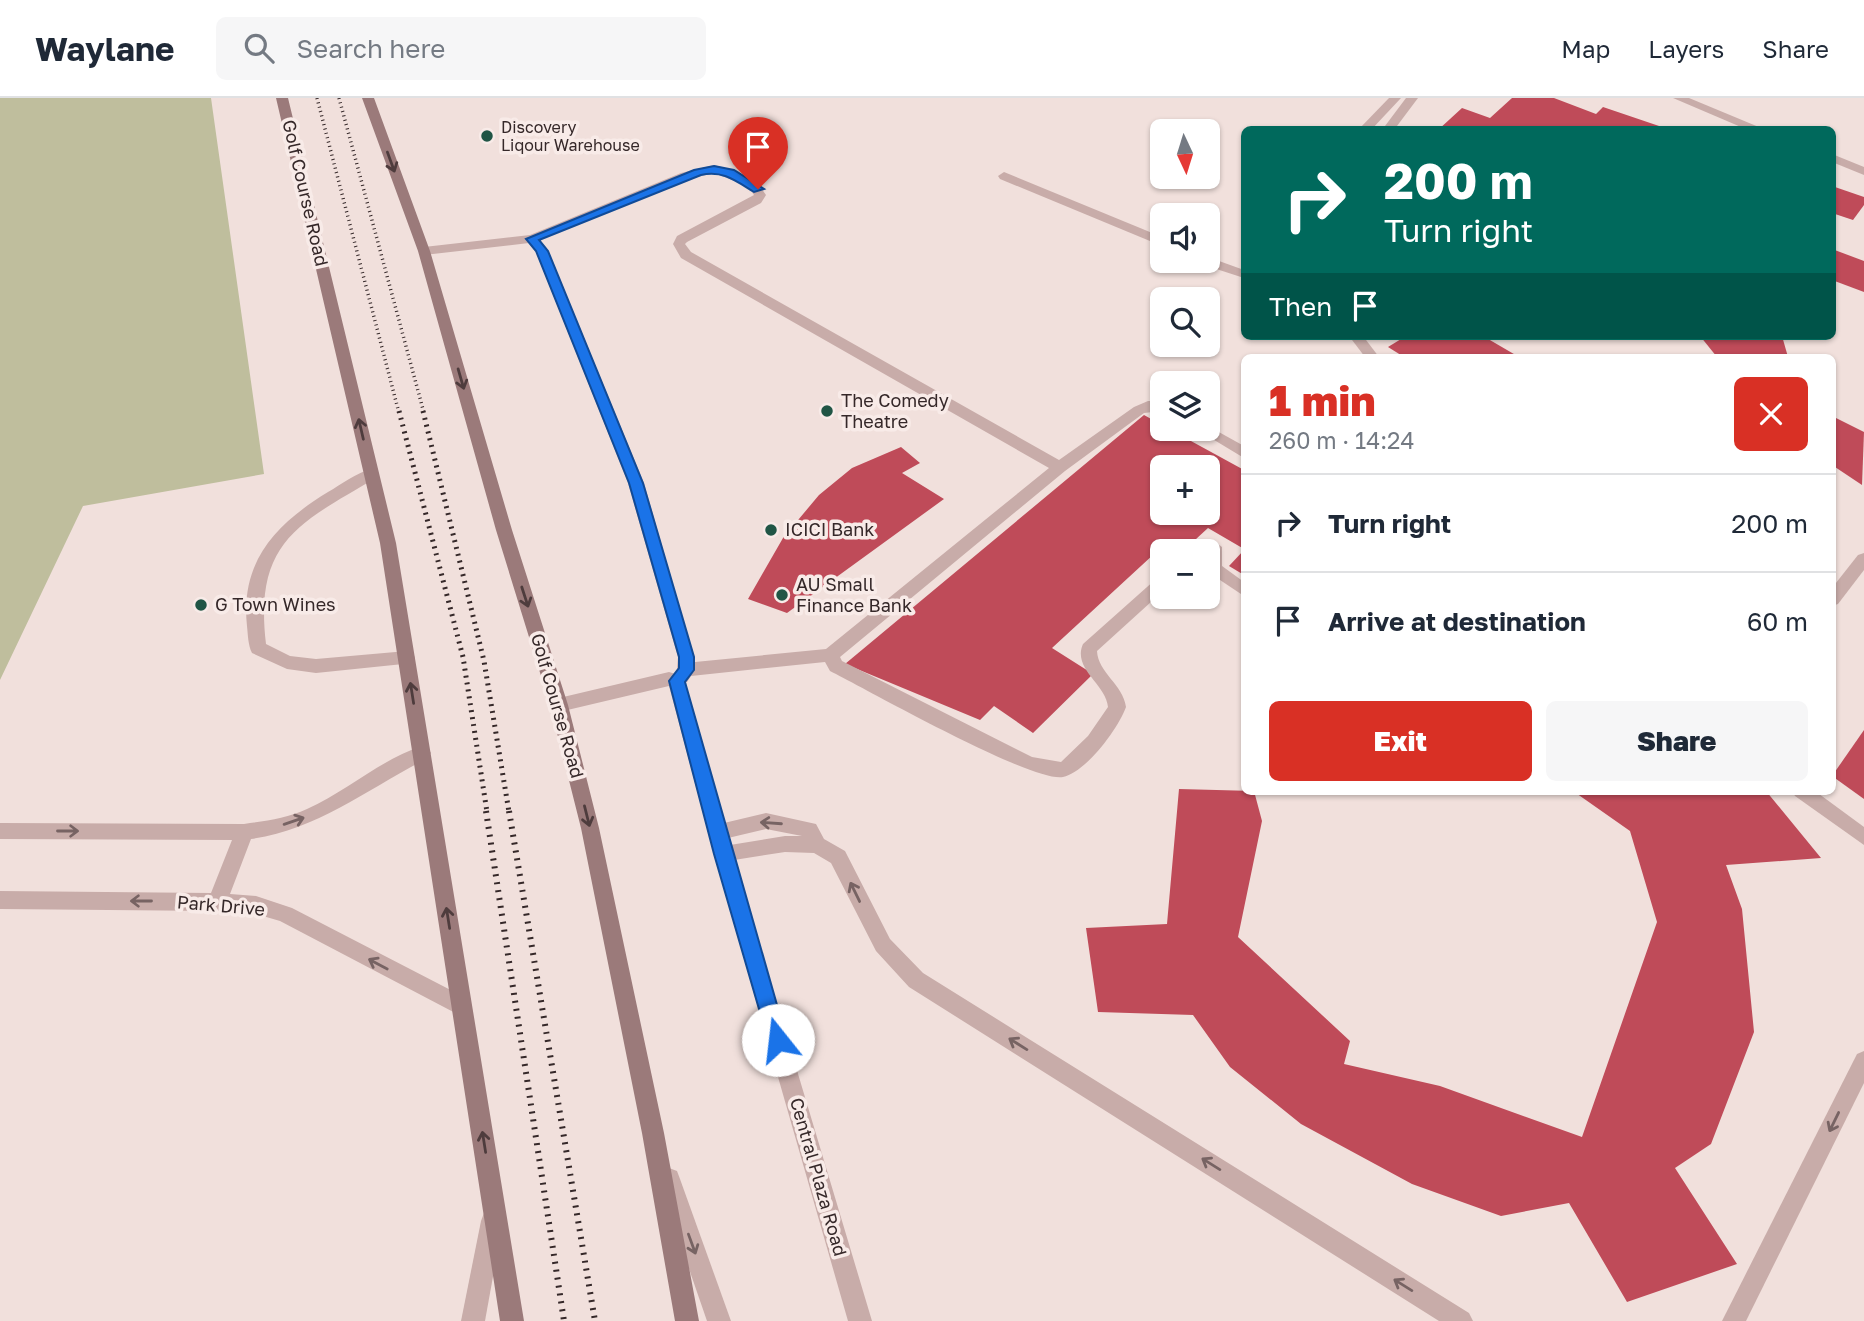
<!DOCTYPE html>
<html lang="en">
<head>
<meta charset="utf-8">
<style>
	body { margin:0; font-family:"Golos Text",sans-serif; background:#f6f6f7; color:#1f2937; height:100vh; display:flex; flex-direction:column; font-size:26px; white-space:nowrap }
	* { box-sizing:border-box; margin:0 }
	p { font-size:23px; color:#747a83 }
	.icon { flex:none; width:38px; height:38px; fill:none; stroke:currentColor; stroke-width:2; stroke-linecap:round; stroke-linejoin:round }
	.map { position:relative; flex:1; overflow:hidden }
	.side { position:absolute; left:1241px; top:256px; width:595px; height:441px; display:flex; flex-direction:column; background:#fff; border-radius:10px; box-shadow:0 2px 5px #0004 }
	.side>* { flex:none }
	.banner { position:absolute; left:1241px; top:28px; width:595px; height:214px; border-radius:10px; box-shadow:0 2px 5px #0004; background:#00695c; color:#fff; overflow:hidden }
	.needle { width:46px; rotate:176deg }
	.buttons { position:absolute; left:1150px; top:21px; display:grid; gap:14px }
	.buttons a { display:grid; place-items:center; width:70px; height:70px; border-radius:10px; background:#fff; box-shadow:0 2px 5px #0004; font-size:35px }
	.pin { position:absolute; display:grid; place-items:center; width:60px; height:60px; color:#fff; margin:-72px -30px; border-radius:50% 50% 50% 0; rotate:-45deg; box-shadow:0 0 7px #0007 }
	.pin .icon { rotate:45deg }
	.me { position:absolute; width:77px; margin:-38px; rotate:344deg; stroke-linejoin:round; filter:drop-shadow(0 0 5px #0008) }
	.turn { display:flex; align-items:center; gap:24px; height:147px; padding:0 28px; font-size:32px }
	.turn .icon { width:91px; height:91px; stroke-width:2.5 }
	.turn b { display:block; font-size:49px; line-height:60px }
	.then { display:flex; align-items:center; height:66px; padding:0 28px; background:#0003; gap:14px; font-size:26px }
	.round { display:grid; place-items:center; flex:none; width:74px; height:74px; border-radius:10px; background:#f6f6f7 }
	.summary { display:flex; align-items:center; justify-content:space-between; height:119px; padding:0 28px }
	h1 { font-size:42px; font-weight:800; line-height:52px; color:#d93025 }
	.cta { display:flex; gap:14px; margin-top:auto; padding:14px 28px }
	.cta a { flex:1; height:80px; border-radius:10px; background:#d93025; color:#fff; font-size:28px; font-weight:800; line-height:80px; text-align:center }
	.cta a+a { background:#f6f6f7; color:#1f2937 }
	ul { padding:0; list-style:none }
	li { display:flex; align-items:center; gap:21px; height:98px; padding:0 28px; border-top:2px solid #e0e1e3 }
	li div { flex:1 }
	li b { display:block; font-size:26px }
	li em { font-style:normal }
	header { display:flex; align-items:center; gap:42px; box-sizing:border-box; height:98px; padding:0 35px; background:#fff; border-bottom:2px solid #e0e1e3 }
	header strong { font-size:33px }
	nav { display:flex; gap:38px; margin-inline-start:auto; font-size:24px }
	.search { width:490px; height:63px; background:#f6f6f7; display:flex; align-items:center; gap:18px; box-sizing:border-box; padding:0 24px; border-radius:10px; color:#747a83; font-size:26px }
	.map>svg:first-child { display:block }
</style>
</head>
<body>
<header>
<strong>Waylane</strong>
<div class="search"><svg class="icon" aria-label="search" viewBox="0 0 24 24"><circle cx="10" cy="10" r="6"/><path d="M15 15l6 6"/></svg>Search here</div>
<nav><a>Map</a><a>Layers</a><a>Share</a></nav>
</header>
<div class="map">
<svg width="1864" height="1223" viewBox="0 0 1864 1223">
	<rect width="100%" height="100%" fill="#f1e0dc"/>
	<polygon fill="#bfbe9d" points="0,0 211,0 264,376 83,408 0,582"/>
	<g fill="#bf4b59" fill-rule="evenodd">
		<polygon points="1512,0 1554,0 1596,16 1603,9 1662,29 1438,32 1462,10 1490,20"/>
		<polygon points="1832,88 1864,99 1864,107 1853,122 1832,115"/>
		<polygon points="1832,151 1864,163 1864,194 1832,182"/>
		<polygon points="1406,238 1483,238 1519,259 1404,259 1388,249"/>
		<polygon points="1700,238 1782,238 1788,259 1717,259"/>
		<path d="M1144,317L1162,327V331H1169L1244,372V451L1208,430L1183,453H1162V460L1154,456L1052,550L1093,576L1033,635L994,608L980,622L845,566ZM1162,369H1208V415H1162Z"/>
		<polygon points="1832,318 1864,334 1862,387 1832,367"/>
		<polygon points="901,349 920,365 902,375 944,401 787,515 748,501 783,440 819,397 852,370"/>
		<polygon points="1244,452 1244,477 1229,468"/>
		<polygon points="1864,632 1864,701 1832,678"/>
		<polygon points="1179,691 1254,693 1262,723 1238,839 1350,943 1344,966 1440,988 1582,1039 1657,824 1630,733 1573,693 1766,693 1821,760 1726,767 1742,811 1754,934 1711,1046 1675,1070 1737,1166 1627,1204 1569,1105 1501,1118 1412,1086 1301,1026 1230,969 1193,917 1098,914 1086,830 1167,826"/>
	</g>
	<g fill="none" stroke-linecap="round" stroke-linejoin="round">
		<g fill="#c8aca9" fill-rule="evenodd">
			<path d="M714,67C736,73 754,78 766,97L761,105L687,144L685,146L691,154L1059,362L1134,309L1148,303H1162V313L1144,315L1065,373L840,559L842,563L1032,659L1061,664L1088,638L1108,609C1106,586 1072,571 1083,546L1156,481L1162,479V494L1097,553C1098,575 1123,586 1126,609C1118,631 1086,674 1063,679C1032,685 868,592 830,573L825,564L691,578L687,584H675L672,579L677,571L678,559L628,385L536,154L529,145L424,157L418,153L424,149L530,137L681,75ZM714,75L748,88L754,97L677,138L673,146L681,160L1049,370L826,551L695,564L644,385L548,153L540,142L689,81Z"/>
			<polygon points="1208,328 1244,348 1244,360 1196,331 1208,331"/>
			<path d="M371,371L376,372L379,376L376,380C297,426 254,445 266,546L290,558L316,561L407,553L413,555L415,560L413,565L316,575L287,571L252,555C248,547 248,537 247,528C240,463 276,426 328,394C342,386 356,375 371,371Z"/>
			<polygon points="1214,443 1222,449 1222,468 1244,484 1244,498 1208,474 1208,453 1191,453 1193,449"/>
		</g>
		<g fill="#c8aca9" fill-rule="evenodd">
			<polygon points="1389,0 1401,0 1371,32 1358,32"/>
			<polygon points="1406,0 1418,0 1394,32 1382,32"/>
			<polygon points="1673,0 1689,0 1766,32 1748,32"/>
			<polygon points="1832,56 1864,69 1864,77 1832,64"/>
			<polygon points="1004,74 1162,139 1162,148 1000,81 998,78"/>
			<polygon points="1208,159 1244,172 1244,180 1201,166 1200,163 1208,163"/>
			<polygon points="1349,238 1363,238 1379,259 1365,259"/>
			<polygon points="1864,455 1864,472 1838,506 1832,508 1832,490 1858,457"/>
			<path d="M669,574L682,578L685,583L724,725L766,715L816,726L824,741L845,753L890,841L923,875L1469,1215L1473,1223H1439L909,889L876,853L831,765L814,755L785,754L734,762L872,1223H848L714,756L669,588L559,614L553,612L550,607L553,602L559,600ZM766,731L802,738H785L730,747L728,740Z"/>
			<path d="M422,648L428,650L431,655L428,660C369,690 317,732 251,741L230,796L256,798L292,810L468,901L471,908L468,915L461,918L280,823L256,816L217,813L0,811V793L211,795L232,742L0,741V725L244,726C266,723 287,720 307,711C347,693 380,662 422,648Z"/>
			<polygon points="1792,693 1815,693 1864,729 1864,747 1795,698"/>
			<polygon points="1864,953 1864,985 1746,1223 1722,1223 1857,956"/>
		</g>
		<g fill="#c8aca9" fill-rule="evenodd">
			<polygon points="669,1070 677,1073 680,1081 731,1223 707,1223 658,1081 661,1073"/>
			<polygon points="492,1112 500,1115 503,1123 485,1223 461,1223 481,1123 484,1115"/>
		</g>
		<g fill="#9b7a7a" fill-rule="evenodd">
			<polygon points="276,0 288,0 396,445 524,1223 500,1223 380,445"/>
			<polygon points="362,0 374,0 430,153 512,432 568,607 599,730 664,1035 699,1223 675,1223 642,1035 581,730 550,607 496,432 418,153"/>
		</g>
		<g stroke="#352829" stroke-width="3.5" stroke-dasharray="1 3.5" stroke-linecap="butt">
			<polyline points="317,0 399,315"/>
			<polyline points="339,0 424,315"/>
		</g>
		<g stroke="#352829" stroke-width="5" stroke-dasharray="2 5" stroke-linecap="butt">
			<polyline points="399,313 463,559 487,714"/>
			<polyline points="423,313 484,563 509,714"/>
		</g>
		<g stroke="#352829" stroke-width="6" stroke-dasharray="2 6" stroke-linecap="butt">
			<polyline points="486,713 564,1223"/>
			<polyline points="509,713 595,1223"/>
		</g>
	</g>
	<defs><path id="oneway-shaft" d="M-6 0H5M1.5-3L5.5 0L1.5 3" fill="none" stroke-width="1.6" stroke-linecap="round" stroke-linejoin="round" transform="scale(1.75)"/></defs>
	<g stroke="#4e3c3d">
		<use href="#oneway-shaft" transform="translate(391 64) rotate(70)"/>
		<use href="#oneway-shaft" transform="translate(461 281) rotate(74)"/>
		<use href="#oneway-shaft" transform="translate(361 331) rotate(-103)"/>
		<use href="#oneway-shaft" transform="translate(525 499) rotate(72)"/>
		<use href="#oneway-shaft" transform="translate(412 595) rotate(-99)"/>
		<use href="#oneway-shaft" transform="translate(587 718) rotate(76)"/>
		<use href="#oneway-shaft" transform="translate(448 820) rotate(-99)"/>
		<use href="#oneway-shaft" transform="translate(484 1044) rotate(-99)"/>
	</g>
	<g stroke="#776363">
		<use href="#oneway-shaft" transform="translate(294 723) rotate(-19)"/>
		<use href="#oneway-shaft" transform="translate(771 725) rotate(-176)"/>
		<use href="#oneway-shaft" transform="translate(68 733)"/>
		<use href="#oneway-shaft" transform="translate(855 794) rotate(-116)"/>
		<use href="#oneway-shaft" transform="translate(141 803) rotate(-180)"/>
		<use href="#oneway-shaft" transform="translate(378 866) rotate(-152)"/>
		<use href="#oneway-shaft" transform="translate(1018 946) rotate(-148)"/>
		<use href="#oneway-shaft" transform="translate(1834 1024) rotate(116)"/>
		<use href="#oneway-shaft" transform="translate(1211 1066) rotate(-148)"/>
		<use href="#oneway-shaft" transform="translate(692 1146) rotate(70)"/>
		<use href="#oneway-shaft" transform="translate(1403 1187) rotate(-148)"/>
	</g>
	<path fill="#1a73e8" stroke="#114b97" stroke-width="2" d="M714,68L734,72L764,91L754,94C736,83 723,72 701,77L539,142L548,153L643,385L694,559V572L685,584L787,942L784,948L778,951L771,948L768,942L714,756L669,583L679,570V559L629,385L536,153L526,141L694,72Z"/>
	<g fill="#205545" stroke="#f8ebe8" stroke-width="2.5">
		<circle cx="487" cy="38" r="7"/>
		<circle cx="827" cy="313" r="7"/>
		<circle cx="771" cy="432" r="7"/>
		<circle cx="782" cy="497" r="7"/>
		<circle cx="201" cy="507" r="7"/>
	</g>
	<g text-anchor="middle" stroke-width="7" stroke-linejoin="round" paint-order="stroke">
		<g font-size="16" fill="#352829" stroke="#f8ebe8" text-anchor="start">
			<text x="501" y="35">Discovery<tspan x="501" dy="18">Liqour Warehouse</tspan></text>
		</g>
		<g font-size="18" fill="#352829" stroke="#f8ebe8">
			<text transform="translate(305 95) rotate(77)" y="6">Golf Course Road</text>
			<text transform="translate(557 608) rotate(74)" y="6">Golf Course Road</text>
			<text transform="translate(221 808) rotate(5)" y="6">Park Drive</text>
			<text transform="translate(818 1079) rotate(74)" y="6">Central Plaza Road</text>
		</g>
		<g font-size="18" fill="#352829" stroke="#f8ebe8" text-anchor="start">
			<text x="841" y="309">The Comedy<tspan x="841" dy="21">Theatre</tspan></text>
			<text x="785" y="438">ICICI Bank</text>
			<text x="796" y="493">AU Small<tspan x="796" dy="21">Finance Bank</tspan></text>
			<text x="215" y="513">G Town Wines</text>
		</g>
	</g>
</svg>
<div class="buttons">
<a><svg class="needle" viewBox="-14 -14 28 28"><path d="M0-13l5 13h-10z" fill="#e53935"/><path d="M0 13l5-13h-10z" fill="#747a83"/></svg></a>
<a><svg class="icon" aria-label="sound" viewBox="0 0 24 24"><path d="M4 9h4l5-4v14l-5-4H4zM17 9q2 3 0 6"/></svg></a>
<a><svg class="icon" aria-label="search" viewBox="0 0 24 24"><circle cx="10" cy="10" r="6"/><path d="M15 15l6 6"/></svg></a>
<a><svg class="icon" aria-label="layers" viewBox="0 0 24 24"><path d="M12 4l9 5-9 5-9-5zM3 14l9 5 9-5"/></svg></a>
<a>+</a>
<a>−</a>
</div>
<div class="pin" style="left:758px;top:91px;background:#d93025"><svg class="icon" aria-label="arrive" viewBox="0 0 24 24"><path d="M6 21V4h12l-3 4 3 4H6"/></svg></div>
<svg class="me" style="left:778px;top:942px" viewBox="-20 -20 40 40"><circle r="19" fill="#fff"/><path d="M0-13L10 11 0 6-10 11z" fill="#1a73e8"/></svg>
<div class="banner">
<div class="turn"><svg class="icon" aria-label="right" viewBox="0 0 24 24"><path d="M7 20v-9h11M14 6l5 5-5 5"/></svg><div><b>200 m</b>Turn right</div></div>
<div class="then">Then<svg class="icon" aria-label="arrive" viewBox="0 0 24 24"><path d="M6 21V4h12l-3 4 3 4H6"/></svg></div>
</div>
<section class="side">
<div class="summary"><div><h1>1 min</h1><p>260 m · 14:24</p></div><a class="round" style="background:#d93025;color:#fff"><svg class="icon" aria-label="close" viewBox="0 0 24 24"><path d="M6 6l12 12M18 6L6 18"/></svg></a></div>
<ul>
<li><svg class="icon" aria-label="right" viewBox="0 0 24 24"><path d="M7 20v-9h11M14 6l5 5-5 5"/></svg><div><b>Turn right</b></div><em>200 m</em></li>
<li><svg class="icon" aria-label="arrive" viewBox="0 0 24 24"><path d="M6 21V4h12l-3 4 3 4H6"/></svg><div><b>Arrive at destination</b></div><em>60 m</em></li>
</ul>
<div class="cta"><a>Exit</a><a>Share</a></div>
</section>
</div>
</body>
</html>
